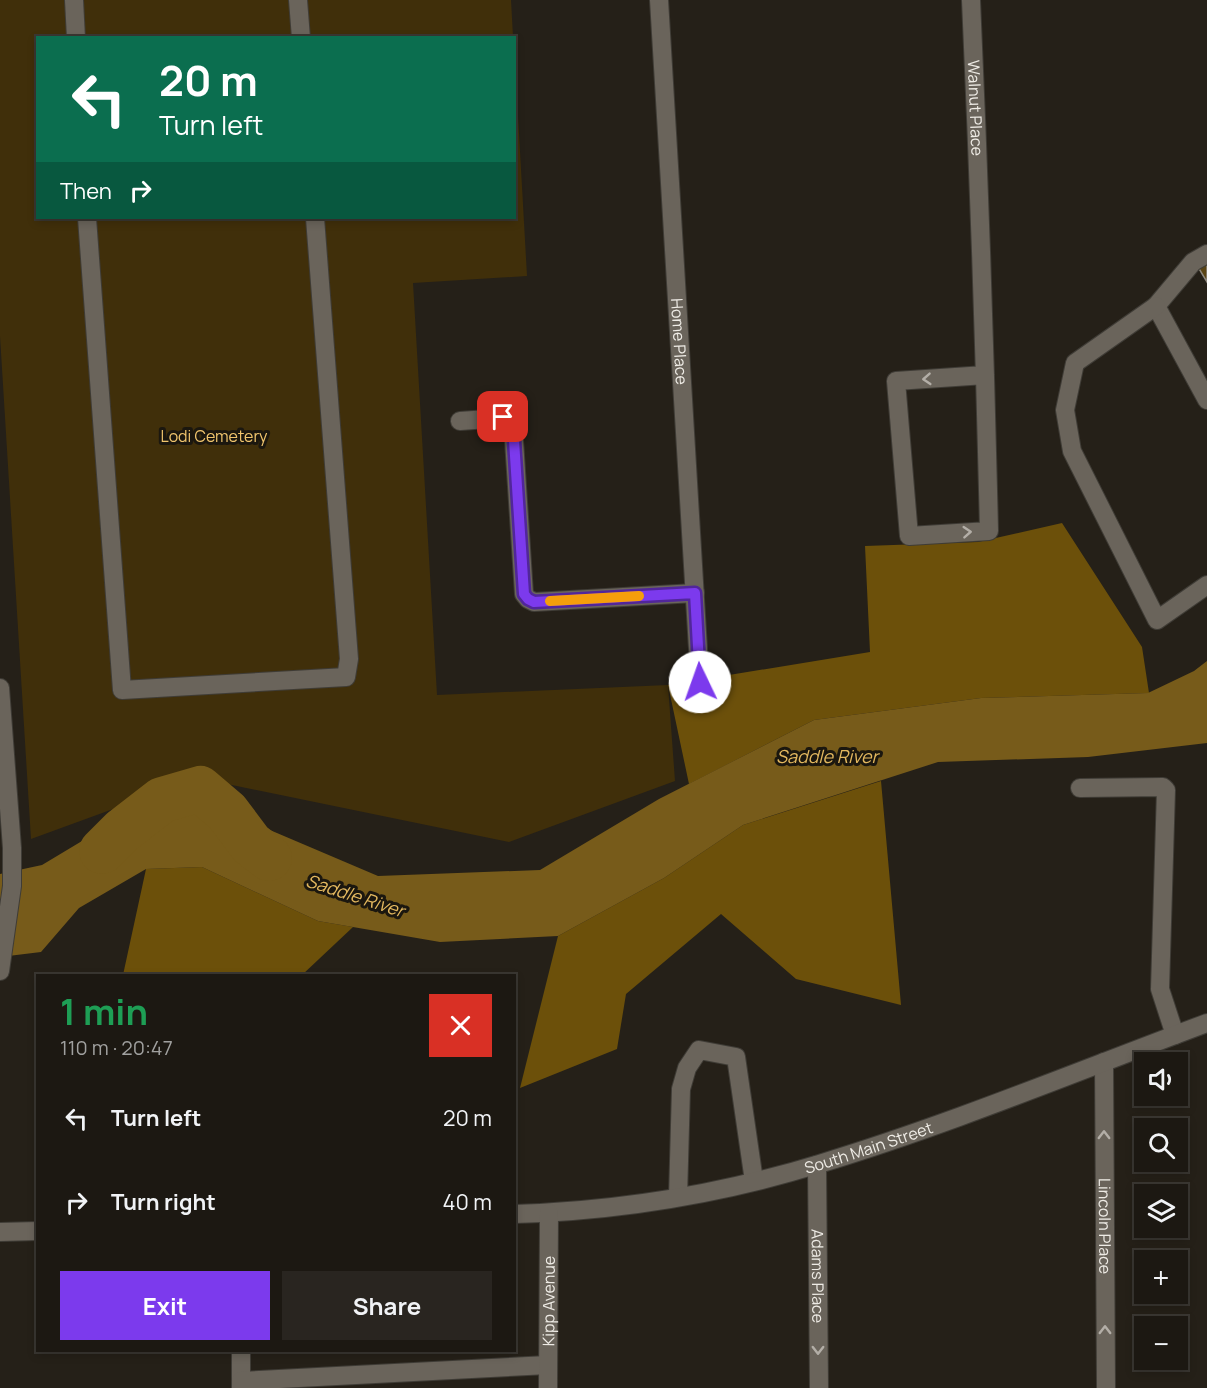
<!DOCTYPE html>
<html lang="en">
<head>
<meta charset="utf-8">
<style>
	body { margin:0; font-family:Manrope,sans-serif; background:#292520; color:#f1f3f6; height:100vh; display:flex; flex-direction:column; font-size:22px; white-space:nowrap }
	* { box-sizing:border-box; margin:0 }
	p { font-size:20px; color:#a0a09f }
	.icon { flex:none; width:33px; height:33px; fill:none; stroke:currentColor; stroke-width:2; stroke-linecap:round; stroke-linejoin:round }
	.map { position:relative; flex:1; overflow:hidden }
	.panel { position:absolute; left:36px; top:974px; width:480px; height:378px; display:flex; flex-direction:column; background:#1c1812; border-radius:0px; box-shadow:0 3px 9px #0003,0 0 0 2px #3a3732 }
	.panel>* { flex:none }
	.hud { position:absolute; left:36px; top:36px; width:480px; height:183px; border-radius:0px; box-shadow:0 3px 9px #0003,0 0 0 2px #3a3732; background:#0b6e4f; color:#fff; overflow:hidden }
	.fabs { position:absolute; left:1134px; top:1052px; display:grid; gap:12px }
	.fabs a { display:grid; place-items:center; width:54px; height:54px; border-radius:0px; background:#1c1812; box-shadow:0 3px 9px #0003,0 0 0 2px #3a3732; font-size:30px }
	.pin { position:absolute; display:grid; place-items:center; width:51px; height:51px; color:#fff; margin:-26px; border-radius:12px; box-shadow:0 3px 9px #0006 }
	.me { position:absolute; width:66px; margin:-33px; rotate:357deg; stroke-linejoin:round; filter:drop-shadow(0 0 4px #0008) }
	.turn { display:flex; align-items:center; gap:21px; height:126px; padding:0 24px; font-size:27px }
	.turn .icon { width:78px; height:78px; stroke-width:2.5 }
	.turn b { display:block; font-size:42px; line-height:51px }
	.then { display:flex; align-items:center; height:57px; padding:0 24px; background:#0003; gap:12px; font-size:22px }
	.round { display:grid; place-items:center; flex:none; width:63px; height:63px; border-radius:0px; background:#292520 }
	.summary { display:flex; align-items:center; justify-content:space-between; height:102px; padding:0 24px }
	h1 { font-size:36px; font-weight:700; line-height:45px; color:#1e9e55 }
	.cta { display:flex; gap:12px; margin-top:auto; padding:12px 24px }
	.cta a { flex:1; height:69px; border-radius:0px; background:#7c3aed; color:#fff; font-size:24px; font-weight:700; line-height:69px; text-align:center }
	.cta a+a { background:#292520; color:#f1f3f6 }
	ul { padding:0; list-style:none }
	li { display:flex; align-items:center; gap:18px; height:84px; padding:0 24px }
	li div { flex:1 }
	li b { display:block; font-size:22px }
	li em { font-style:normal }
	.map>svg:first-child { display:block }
</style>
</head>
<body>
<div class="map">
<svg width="1207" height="1388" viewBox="0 0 1207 1388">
	<rect width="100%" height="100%" fill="#252018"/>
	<polygon fill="#402f0a" points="0,0 511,0 513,37 38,38 38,218 514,218 515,62 527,276 413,283 437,695 668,685 675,781 509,842 198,778 31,839 0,336"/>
	<g fill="#6c500a">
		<polygon points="1062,523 1142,647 1149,693 981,698 814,720 689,784 668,685 870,652 865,546 978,542"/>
		<polygon points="881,781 901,1005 796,979 721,914 626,994 617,1049 520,1088 558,936 664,878 743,825"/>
		<polygon points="202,867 318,921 353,927 302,975 123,975 146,869"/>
	</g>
	<polygon fill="#775b1a" points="1207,661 1207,743 1088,757 938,762 743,825 664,878 558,936 440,942 318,921 202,867 146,869 79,908 41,952 0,957 0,874 42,865 97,832 159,805 211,805 378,876 540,870 659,799 814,720 981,698 1148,693 1194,671"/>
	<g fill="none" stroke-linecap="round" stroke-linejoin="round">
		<polyline stroke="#775b1a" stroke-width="46" points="102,851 122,831 162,800 200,789 227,812 251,844 269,858"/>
	</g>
	<polygon fill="#5a4414" stroke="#8d877d" stroke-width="1.5" points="1207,262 1207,282 1198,267"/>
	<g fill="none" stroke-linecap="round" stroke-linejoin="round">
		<defs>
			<g id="minor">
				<polyline points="74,0 76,38"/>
				<polyline points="298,0 301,38"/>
				<path id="s1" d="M659,0L700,682"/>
				<path id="s2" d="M971,0C979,177 985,354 989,531L909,536L896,381L985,375"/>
				<polyline points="87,218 122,690 346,677 349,659 315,218"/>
				<polyline points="1207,254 1193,262 1156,306 1207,400"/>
				<polyline points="1156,306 1075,363 1065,410 1072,451 1157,620 1207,585"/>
				<polyline points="460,421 503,418 510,420 513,425 524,594 528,599 534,602 695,593"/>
				<polyline points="0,688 12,848 12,886 0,971"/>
				<polyline points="1080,788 1163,787 1166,790 1160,989 1175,1035"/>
				<path id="s3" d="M1104,1062L1106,1388"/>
				<path id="s4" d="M817,1165L819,1388"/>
				<polyline points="678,1197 681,1089 687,1068 699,1050 736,1057 754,1181"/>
				<path id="s5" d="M514,1214C617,1211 721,1194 819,1164C951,1124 1078,1071 1207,1023"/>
				<polyline points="0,1232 38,1231"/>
				<polyline points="241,1350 241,1388"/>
				<polyline points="241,1381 548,1365"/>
				<path id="s6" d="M548,1388L549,1213"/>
			</g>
		</defs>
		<use href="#minor" stroke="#3f3c36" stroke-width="20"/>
		<use href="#minor" stroke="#6a645b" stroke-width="18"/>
	</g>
	<defs><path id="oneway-chevron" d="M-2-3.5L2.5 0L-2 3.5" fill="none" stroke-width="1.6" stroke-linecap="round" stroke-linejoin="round" transform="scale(1.5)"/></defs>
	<g stroke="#b3aea7">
		<use href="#oneway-chevron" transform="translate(927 379) rotate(176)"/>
		<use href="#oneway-chevron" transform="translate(967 532) rotate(-4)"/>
		<use href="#oneway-chevron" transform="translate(1104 1135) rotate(-90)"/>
		<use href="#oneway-chevron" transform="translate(1105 1330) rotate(-90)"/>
		<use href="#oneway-chevron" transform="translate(818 1350) rotate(90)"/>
	</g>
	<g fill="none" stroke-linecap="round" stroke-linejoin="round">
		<defs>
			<polyline id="route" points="503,417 510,420 513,425 524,594 528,599 534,602 695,593 700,682"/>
		</defs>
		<use href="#route" stroke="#51269a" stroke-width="15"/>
		<use href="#route" stroke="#7c3aed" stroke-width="10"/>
		<polyline stroke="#f59e0b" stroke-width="10" points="550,601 639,596"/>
	</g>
	<g text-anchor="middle" stroke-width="6" stroke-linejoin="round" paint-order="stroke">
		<g font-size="16" fill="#eeebe5" stroke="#1b170f">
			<text dy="6" stroke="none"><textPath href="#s2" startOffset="108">Walnut Place</textPath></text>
			<text dy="6" stroke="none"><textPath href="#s1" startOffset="342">Home Place</textPath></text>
			<text dy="6" stroke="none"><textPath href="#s5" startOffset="362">South Main Street</textPath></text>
			<text dy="6" stroke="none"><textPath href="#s3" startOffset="164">Lincoln Place</textPath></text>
			<text dy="6" stroke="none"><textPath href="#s4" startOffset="111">Adams Place</textPath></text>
			<text dy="6" stroke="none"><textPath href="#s6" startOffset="87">Kipp Avenue</textPath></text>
		</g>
		<g font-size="16" fill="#f1c56d" stroke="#1b170f">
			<text x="214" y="442">Lodi Cemetery</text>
		</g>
		<g font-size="18" font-style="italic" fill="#e3b85f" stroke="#1b170f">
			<text x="827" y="763">Saddle River</text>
			<text transform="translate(355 896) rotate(18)" y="6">Saddle River</text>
		</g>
	</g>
</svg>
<div class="fabs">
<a><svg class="icon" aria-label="sound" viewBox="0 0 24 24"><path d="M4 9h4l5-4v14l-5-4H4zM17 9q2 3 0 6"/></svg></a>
<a><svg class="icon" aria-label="search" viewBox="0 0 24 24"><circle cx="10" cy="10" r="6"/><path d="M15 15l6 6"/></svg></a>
<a><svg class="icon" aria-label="layers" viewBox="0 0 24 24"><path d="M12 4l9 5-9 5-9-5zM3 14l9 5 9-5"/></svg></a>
<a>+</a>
<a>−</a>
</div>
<div class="pin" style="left:503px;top:417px;background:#d93025"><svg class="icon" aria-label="arrive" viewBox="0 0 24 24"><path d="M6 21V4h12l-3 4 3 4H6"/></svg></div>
<svg class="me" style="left:700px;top:682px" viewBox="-20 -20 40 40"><circle r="19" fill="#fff"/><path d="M0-13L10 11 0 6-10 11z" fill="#7c3aed"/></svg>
<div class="hud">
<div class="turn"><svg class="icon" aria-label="left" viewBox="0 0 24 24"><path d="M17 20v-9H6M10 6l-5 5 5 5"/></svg><div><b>20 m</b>Turn left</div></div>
<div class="then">Then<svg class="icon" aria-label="right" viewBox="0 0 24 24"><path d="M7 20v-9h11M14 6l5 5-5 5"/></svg></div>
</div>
<section class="panel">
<div class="summary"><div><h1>1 min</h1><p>110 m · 20:47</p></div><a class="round" style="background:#d93025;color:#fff"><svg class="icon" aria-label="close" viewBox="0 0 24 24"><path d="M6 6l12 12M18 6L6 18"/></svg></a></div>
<ul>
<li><svg class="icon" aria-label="left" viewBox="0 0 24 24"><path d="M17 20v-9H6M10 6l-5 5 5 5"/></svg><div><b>Turn left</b></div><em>20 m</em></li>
<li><svg class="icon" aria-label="right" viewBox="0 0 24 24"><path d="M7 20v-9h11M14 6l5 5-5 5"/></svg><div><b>Turn right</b></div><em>40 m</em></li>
</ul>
<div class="cta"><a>Exit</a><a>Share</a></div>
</section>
</div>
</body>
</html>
